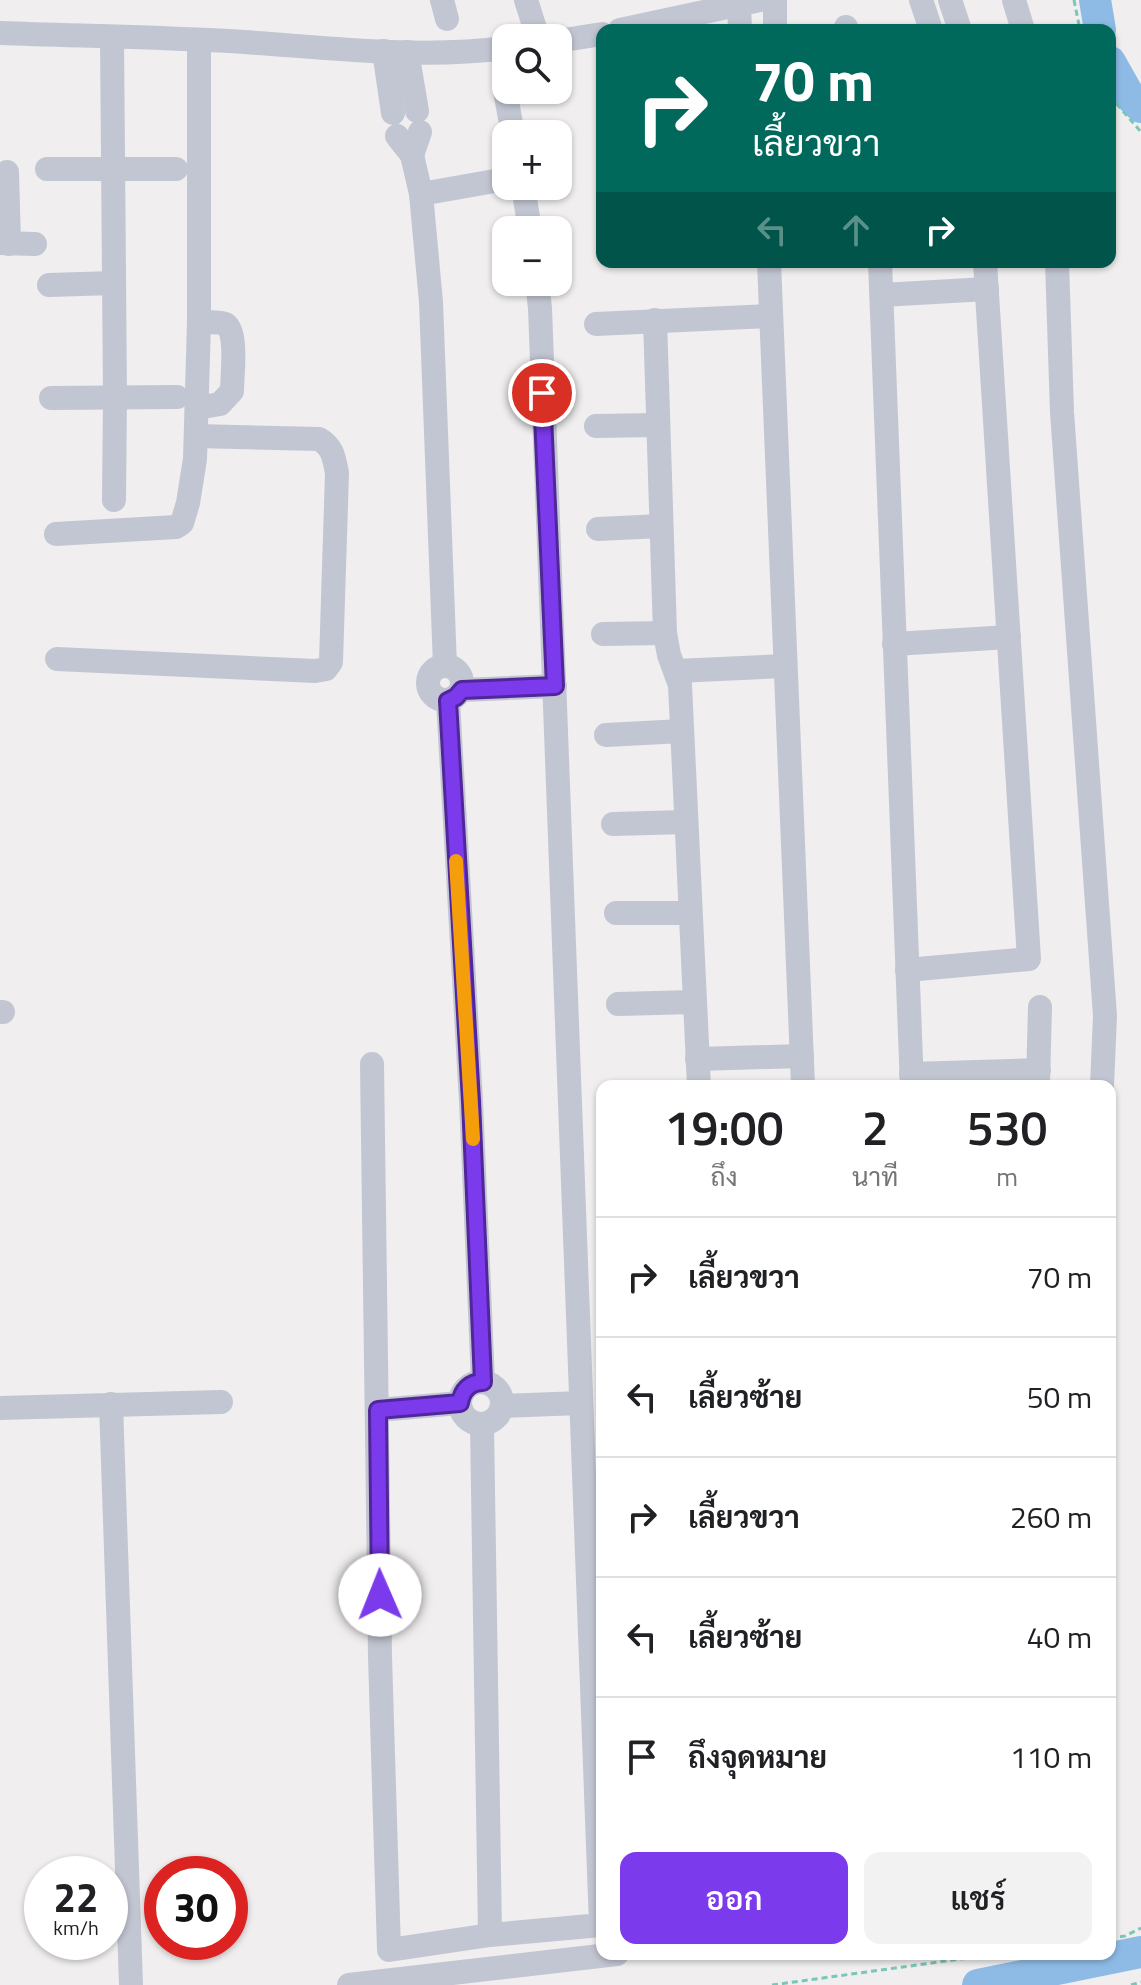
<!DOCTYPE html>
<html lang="th">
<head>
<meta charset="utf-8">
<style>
	body { margin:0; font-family:"Titillium Web",Sarabun,sans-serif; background:#f2f2f2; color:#202124; height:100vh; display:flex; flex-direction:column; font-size:30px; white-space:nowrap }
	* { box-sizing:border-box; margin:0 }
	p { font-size:26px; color:#757577 }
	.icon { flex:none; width:44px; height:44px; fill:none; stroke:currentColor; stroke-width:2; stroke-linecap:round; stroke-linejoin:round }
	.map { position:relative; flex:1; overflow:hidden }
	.panel { position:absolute; left:596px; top:1080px; width:520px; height:880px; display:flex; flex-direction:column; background:#fff; border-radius:16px; box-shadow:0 2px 6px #0004 }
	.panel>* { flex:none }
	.guide { position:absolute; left:596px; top:24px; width:520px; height:244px; border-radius:16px; box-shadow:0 2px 6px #0004; background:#00695c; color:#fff; overflow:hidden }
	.controls { position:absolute; left:492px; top:24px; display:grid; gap:16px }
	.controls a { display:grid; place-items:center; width:80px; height:80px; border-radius:16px; background:#fff; box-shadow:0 2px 6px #0004; font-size:40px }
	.speed { position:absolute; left:24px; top:1856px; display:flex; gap:16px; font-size:40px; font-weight:700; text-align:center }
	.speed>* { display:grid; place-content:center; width:104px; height:104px; border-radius:50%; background:#fff; box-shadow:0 2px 6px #0004; line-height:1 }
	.speed small { font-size:20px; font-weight:400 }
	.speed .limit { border:12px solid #d22; background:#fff; color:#111 }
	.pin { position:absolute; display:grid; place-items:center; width:68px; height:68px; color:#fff; margin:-34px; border:4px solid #fff; border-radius:50%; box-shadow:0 2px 8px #0007 }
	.me { position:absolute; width:88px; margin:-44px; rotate:359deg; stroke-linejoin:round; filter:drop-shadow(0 0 6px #0008) }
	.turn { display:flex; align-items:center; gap:28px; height:168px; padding:0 24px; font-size:36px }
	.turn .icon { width:104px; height:104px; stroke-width:2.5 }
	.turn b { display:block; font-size:56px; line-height:68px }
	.lanes { display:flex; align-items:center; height:76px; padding:0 24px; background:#0003; justify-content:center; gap:40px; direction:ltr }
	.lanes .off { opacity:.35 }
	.eta { display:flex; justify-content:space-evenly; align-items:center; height:136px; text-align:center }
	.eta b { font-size:48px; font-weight:600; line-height:56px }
	.cta { display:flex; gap:16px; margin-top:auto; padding:16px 24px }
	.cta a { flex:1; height:92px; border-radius:16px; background:#7c3aed; color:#fff; font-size:32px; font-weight:600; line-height:92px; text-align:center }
	.cta a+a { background:#f2f2f2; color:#202124 }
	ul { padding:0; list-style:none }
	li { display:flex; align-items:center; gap:24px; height:120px; padding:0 24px; border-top:2px solid #e0e0e0 }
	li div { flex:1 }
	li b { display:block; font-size:30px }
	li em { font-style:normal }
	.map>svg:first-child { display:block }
</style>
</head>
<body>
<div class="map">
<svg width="1141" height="1985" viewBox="0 0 1141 1985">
	<rect width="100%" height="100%" fill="#f0eeee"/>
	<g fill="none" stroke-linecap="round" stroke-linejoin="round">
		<g stroke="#8ebbe6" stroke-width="32">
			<polyline points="1095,0 1100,30"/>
			<polyline points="1110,62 1128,94 1141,107"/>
			<polyline points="978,1985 1141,1952"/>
		</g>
		<g stroke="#79c7b7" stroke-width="3" stroke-dasharray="6 4" stroke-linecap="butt">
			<polyline points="1074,0 1080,30"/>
			<polyline points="1110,96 1141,132"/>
			<polyline points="1110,1938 1125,1936 1141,1928"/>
			<polyline points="772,1985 997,1954"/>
			<polyline points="1131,1985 1141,1982"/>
		</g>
		<g stroke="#c2c6d2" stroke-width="24">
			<polyline points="442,0 447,19"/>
			<polyline points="526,0 538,38"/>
			<polyline points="921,0 931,30"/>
			<polyline points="950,0 960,30"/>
			<polyline points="1014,0 1023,30"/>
			<polyline points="739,5 740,30"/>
			<polyline points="846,27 847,30"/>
			<polyline points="620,30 760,0"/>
			<polyline points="775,30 775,0"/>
			<path d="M0,33C81,36 163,37 244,42C331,48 419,59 506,48"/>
			<polyline points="112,37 115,396 114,500"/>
			<polyline points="558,41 602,34"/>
			<polyline points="384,51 393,113"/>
			<polyline points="407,52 417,111"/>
			<polyline points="505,91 513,134"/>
			<polyline points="397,136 412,155 421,194 431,302 445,666"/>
			<polyline points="412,155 420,132"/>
			<polyline points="47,169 176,169"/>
			<polyline points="7,172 9,244"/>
			<polyline points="523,186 530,230"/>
			<polyline points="421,194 506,179"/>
			<polyline points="0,243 35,244"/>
			<polyline points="769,262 803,1086"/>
			<polyline points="880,262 912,1086"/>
			<polyline points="1057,262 1062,412 1105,1016 1102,1086"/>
			<polyline points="49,285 114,283"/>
			<polyline points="882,295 987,289"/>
			<polyline points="655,320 665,633 669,655 680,685 699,1086"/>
			<polyline points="596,324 771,316"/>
			<polyline points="51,398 177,397"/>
			<path d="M197,408L220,404L232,391C232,377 238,330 225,324C218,321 207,323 199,322"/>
			<polyline points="596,426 658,425"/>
			<polyline points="598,529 661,526"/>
			<polyline points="56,534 176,527 182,523 188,503 195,459 199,322 199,40"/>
			<polyline points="603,634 665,633"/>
			<polyline points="894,644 1009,637"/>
			<path d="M57,659L315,671L326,669L331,662L337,473C334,458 333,447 319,439L196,436"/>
			<circle cx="445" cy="683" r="17"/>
			<polyline points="676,671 784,666"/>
			<polyline points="462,690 555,686"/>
			<polyline points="448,701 471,1101 483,1382"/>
			<polyline points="606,735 682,731"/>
			<polyline points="613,824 686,822"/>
			<polyline points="616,913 690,913"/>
			<polyline points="907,970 1029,959 985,262"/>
			<polyline points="618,1004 694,1002"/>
			<polyline points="0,1012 3,1012"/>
			<polyline points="697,1059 802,1056"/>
			<polyline points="372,1064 380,1656 389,1950 490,1935 482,1425"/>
			<polyline points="911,1074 1039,1070"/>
			<polyline points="1038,1084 1040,1007"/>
			<circle cx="481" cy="1403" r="21"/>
			<polyline points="111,1404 131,1985"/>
			<polyline points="502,1406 581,1403"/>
			<polyline points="0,1408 221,1402"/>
			<polyline points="378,1410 460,1403"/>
			<polyline points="490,1935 601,1925 540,308 537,282"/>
			<polyline points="349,1985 617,1954"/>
		</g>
	</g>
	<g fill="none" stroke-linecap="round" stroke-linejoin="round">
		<defs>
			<path id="route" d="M380,1595L378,1410L460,1403C462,1390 470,1382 483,1382L471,1101L448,701L456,697L462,690L555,686L542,393"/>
		</defs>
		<use href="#route" stroke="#51269a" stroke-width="20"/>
		<use href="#route" stroke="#7c3aed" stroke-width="14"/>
		<polyline stroke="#f59e0b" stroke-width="14" points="456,861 473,1139"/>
	</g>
</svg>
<div class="controls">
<a><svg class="icon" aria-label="search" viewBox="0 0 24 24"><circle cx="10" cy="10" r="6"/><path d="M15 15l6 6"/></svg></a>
<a>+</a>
<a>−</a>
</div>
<div class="speed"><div>22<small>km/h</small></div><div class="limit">30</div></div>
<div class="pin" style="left:542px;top:393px;background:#d93025"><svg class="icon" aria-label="arrive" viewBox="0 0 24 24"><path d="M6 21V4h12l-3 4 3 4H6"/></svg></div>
<svg class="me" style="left:380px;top:1595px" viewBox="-20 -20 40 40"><circle r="19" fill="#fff"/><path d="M0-13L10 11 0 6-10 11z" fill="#7c3aed"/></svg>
<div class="guide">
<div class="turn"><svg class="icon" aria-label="right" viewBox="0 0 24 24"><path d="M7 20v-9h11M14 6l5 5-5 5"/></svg><div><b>70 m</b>เลี้ยวขวา</div></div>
<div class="lanes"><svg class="icon off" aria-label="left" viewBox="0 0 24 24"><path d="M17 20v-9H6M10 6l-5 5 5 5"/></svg><svg class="icon off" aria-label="ahead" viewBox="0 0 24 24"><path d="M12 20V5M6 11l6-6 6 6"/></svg><svg class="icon" aria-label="right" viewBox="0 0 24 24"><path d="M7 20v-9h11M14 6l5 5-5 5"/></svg></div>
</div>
<section class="panel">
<div class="eta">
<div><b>19:00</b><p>ถึง</p></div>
<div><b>2</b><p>นาที</p></div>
<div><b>530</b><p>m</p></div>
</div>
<ul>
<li><svg class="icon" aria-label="right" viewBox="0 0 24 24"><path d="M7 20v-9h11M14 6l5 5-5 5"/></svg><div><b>เลี้ยวขวา</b></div><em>70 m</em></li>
<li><svg class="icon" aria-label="left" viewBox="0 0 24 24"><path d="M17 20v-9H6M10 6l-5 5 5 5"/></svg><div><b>เลี้ยวซ้าย</b></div><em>50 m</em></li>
<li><svg class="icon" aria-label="right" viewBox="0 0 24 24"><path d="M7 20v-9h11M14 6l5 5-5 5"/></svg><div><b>เลี้ยวขวา</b></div><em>260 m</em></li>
<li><svg class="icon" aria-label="left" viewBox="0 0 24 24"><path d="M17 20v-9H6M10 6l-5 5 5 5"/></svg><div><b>เลี้ยวซ้าย</b></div><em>40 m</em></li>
<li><svg class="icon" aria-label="arrive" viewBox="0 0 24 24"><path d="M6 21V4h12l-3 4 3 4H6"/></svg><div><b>ถึงจุดหมาย</b></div><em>110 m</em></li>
</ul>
<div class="cta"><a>ออก</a><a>แชร์</a></div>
</section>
</div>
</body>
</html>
